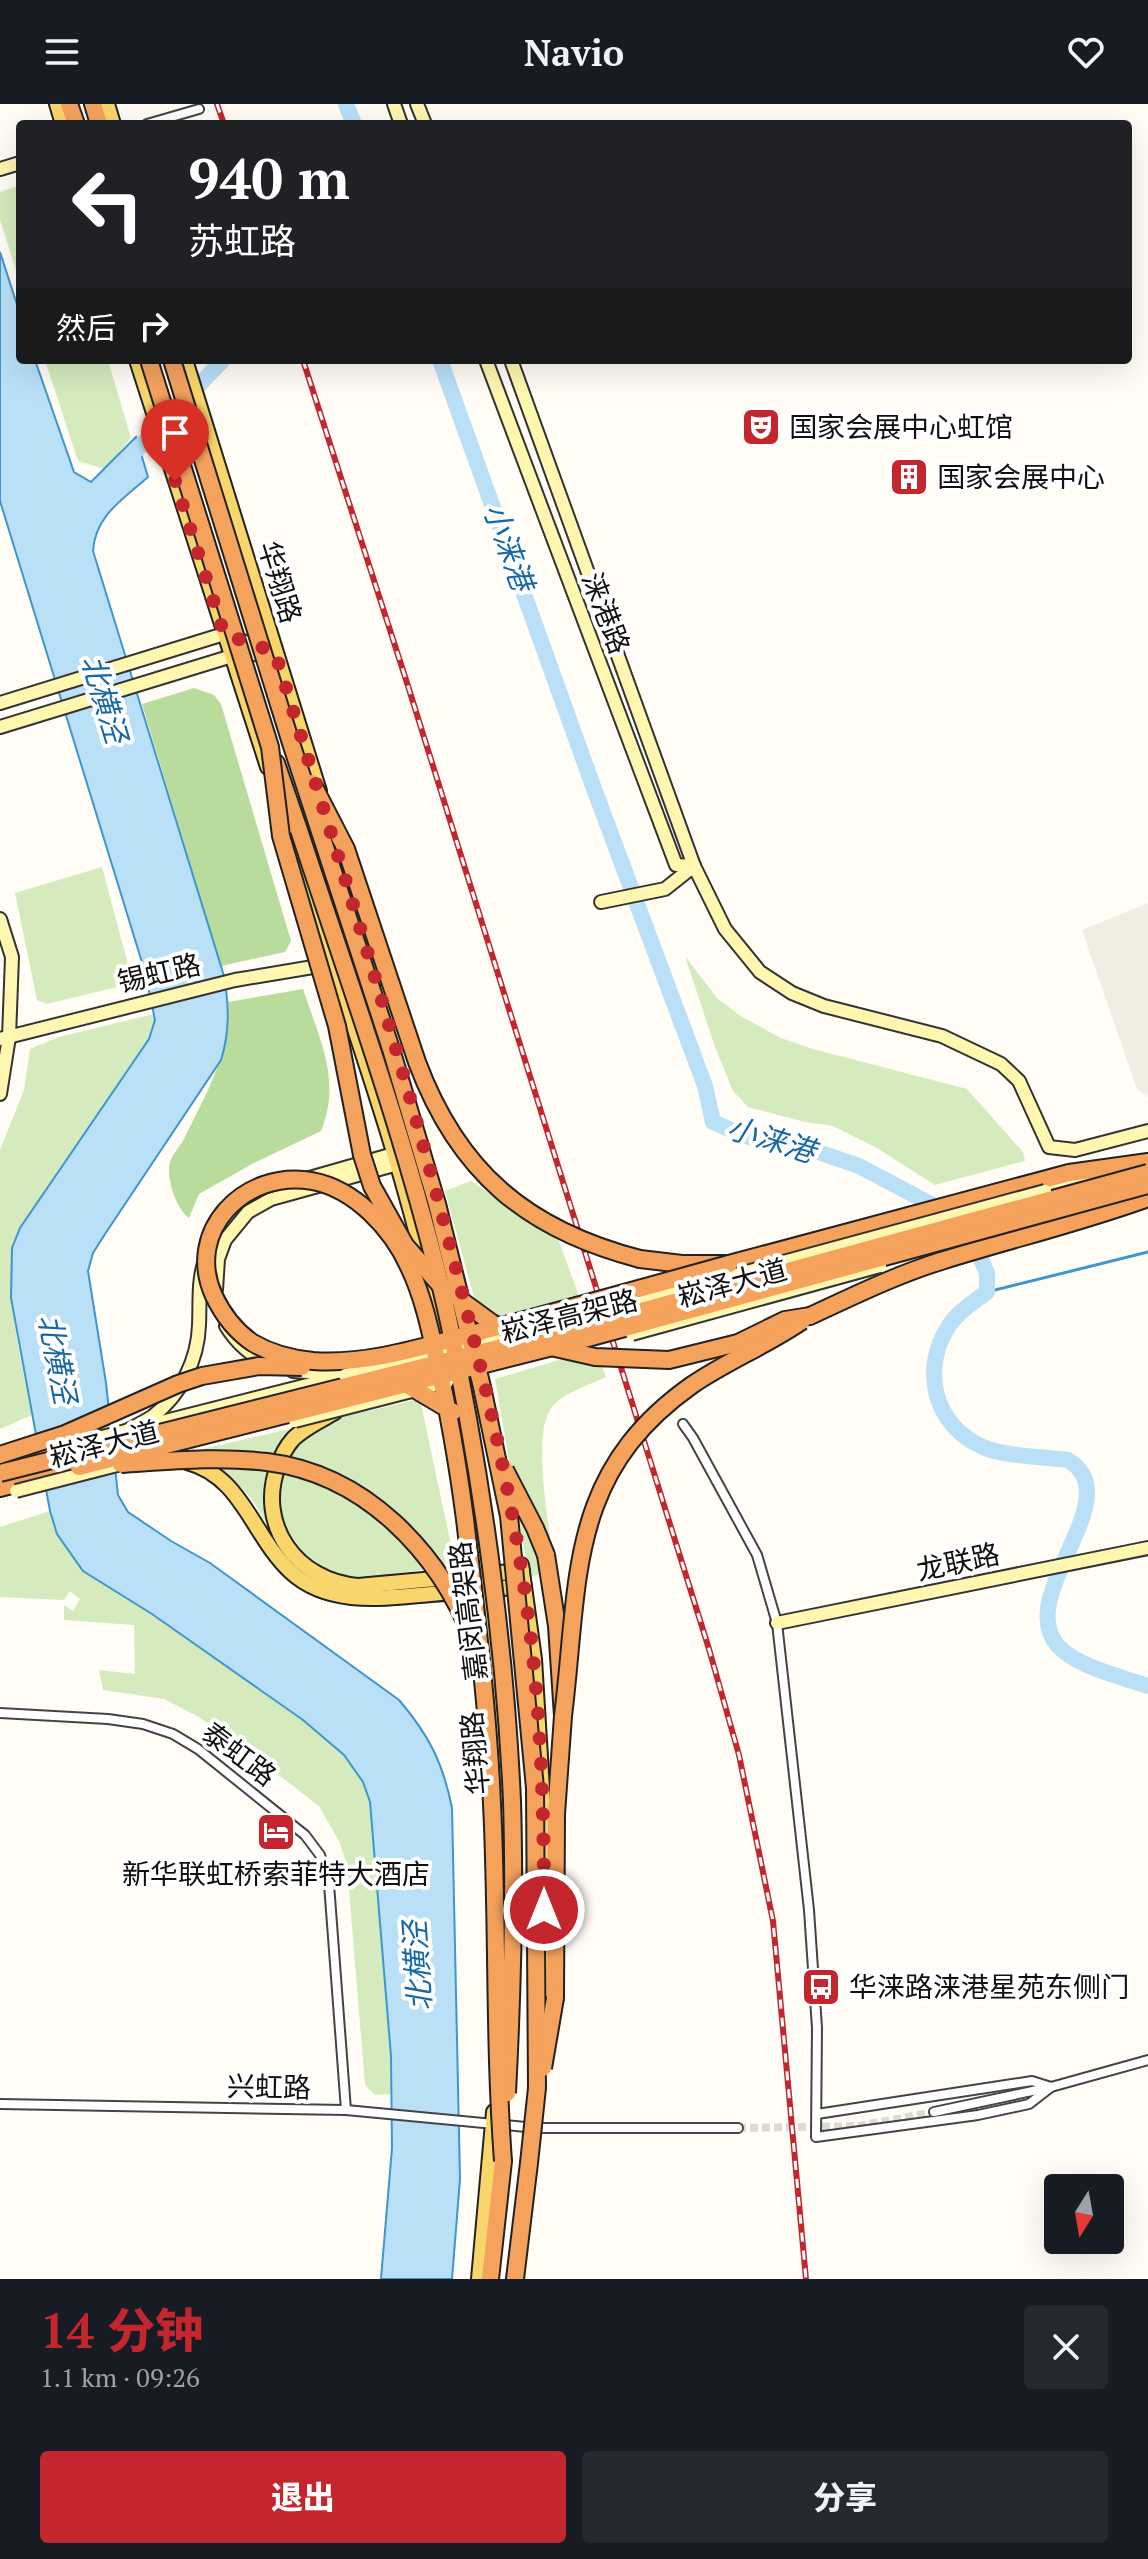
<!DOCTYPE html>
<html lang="zh">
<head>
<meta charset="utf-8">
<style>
	body { margin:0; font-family:"PT Serif","Noto Sans SC",serif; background:#242831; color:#f1f3f6; height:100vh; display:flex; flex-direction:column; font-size:30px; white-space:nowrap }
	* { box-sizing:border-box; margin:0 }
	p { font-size:26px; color:#9ea1a6 }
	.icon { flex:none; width:44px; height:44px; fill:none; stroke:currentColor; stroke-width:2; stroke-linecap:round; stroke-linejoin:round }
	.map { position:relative; height:2175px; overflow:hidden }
	.panel { display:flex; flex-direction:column; background:#171b24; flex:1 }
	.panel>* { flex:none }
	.hud { position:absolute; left:16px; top:16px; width:1116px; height:244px; border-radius:8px; box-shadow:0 8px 32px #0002; background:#202124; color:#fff; overflow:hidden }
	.needle { width:52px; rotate:191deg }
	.fabs { position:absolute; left:1044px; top:2070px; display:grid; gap:16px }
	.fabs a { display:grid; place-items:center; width:80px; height:80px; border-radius:8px; background:#171b24; box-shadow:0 8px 32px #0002; font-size:40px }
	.pin { position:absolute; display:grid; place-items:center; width:68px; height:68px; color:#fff; margin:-82px -34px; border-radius:50% 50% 50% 0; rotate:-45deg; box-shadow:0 0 8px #0007 }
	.pin .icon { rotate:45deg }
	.me { position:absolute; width:88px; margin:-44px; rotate:0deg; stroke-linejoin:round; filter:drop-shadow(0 0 6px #0008) }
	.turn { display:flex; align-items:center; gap:28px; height:168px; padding:0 40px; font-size:36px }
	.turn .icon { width:104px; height:104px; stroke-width:2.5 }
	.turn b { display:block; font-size:56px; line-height:68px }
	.then { display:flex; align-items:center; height:76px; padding:0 40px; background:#0003; gap:16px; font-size:30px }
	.round { display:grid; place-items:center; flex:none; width:84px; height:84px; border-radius:8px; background:#242831 }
	.summary { display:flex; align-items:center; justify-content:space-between; height:136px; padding:0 40px }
	h1 { font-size:48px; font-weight:800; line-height:60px; color:#c4262e }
	.action { display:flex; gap:16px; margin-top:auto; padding:16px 40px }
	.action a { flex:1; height:92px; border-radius:8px; background:#c4262e; color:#fff; font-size:32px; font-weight:800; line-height:92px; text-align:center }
	.action a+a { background:#242831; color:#f1f3f6 }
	header { display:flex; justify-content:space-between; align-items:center; height:104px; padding:0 40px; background:#171b24; font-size:36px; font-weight:800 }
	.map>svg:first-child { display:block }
</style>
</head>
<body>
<header><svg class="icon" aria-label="menu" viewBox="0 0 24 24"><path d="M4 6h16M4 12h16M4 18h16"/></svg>Navio<svg class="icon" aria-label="heart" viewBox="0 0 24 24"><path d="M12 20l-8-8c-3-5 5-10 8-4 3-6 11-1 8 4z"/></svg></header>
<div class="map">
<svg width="1148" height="2175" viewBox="0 0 1148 2175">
	<rect width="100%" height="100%" fill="#fffdf5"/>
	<g fill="#d5ebbd">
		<polygon points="20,81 20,178 0,116 0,88"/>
		<polygon points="45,256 108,256 131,334 105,365 78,357"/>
		<polygon points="102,763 133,879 47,900 37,896 15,789"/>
		<polygon points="685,852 717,894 742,913 781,934 813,945 967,985 1023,1048 1025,1057 935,1081 877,1044 833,1022 805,1018 748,1003 733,987 715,943"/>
		<path d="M154,910L155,916L149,935L20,1124C0,1182 21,1252 32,1311L0,1325V1046L24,986L30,945L59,933Z"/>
		<polygon points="471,1077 558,1135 579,1192 482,1223 445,1087"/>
		<path d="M596,1245L606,1273C589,1281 565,1288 552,1303C531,1327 549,1422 553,1454L541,1470L529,1473L495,1275Z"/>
		<polygon points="420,1295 455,1460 376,1474 351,1475 317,1461 272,1428 251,1394 203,1345"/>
		<polygon points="50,1407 57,1430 83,1467 152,1510 303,1616 344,1651 363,1678 370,1698 391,1952 392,1990 375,1991 365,1981 347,1762 340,1739 319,1702 237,1639 197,1612 164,1595 103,1586 99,1566 135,1570 134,1521 64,1516 64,1501 73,1507 80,1495 70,1487 64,1496 0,1493 0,1423"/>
	</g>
	<g fill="#b9dc9c">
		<polygon points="194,584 214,591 221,600 291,837 285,848 221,862 142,600"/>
		<path d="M303,885C319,934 342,976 321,1027L252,1060L199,1090L189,1114C176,1104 166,1075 170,1058C172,1051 179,1043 183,1037C203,996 234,943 228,898Z"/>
	</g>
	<polygon fill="#f1ede2" points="1148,799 1148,993 1137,985 1082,826"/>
	<path fill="#b9e0f7" stroke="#3f96cf" stroke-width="2" d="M0,148L20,210V256H35L74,368L91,378L136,333L148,373C123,395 95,412 93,447L224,872C229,902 230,927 221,956L105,1130L93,1149L88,1167L106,1279L118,1391L128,1408L171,1437L210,1459L399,1596C429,1631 443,1659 452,1704L460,2075L452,2175H381L392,2044L391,1952L370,1698L363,1678L344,1651L303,1616L152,1510L83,1467L57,1430L50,1407L11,1194L12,1144L20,1124L149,935L155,916L145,868L0,397Z"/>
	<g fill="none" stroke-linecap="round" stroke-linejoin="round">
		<polyline stroke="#3f96cf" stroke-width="3" points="987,1188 1148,1148"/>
		<g stroke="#b9e0f7" stroke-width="16">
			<polyline points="346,0 354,20"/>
			<path d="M440,256L593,682L705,982L713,1018L745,1032L818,1048L859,1062L942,1106L968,1124L987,1169V1188C975,1197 959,1207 950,1220C920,1264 933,1321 983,1343C1002,1352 1046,1353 1068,1356C1131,1394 1013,1491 1058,1542C1077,1563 1122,1573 1148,1582"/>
			<polyline points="124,359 223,256"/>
		</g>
		<polyline stroke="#dbdad3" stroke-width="8" stroke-dasharray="8 4" stroke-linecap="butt" points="738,2024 859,2022 934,2008"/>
		<defs>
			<g id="street">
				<polyline points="147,20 199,5"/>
				<polyline points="683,1320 693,1334 757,1451 777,1519 809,1806 817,1924 816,2033 978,2011 1029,2000 1051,1983"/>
				<polyline points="0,1609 108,1615 143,1620 173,1630 198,1645 305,1731 320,1751 329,1780 346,2006"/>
				<polyline points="0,2000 346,2006 536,2024 738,2024"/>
				<polyline points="934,2008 1051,1983 1148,1956"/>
				<polyline points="817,2010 1032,1977 1051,1983"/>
			</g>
			<g id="secondary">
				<polyline points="394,0 401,20"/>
				<polyline points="417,0 425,20"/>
				<polyline points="0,65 20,59"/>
				<polyline points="486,256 676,761 694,762"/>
				<polyline points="511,256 694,762 725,825 760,868 792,889 824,902 942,932 1001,960 1019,977 1049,1043 1075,1046 1148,1027"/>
				<polyline points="0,599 224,530 264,545"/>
				<polyline points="0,623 232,552 268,549"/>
				<polyline points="601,798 665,785 694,762"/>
				<polyline points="0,815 12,853 9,933 0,990"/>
				<polyline points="0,935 235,876 325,861"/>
				<polyline points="306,1075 404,1047"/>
				<polyline points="1045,1087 1114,1069"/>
				<polyline points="216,1186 218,1155 225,1136 248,1108 271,1095 405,1058"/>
				<path d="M226,1222C238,1241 251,1251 271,1262"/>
				<polyline points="293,1267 345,1271"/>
				<path d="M121,1330C131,1324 143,1319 153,1312C181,1291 198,1255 199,1221C200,1200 198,1179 204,1159"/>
				<polyline points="0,1359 335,1274"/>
				<polyline points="777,1519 1148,1444"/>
			</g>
			<g id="primary">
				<polyline points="57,0 63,20"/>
				<polyline points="107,0 113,20"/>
				<polyline points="137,256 268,663"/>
				<polyline points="185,256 319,687"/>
				<path d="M283,709C340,887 409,1064 444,1249"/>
				<polyline points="331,726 376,875"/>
				<path d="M335,1308C321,1316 304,1324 293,1335C286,1343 281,1353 278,1362C256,1421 297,1477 358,1482L522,1467"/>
				<polyline points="461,1340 483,1471 504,1680"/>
				<path d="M187,1358C242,1372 252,1431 290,1467C328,1503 385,1494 431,1490C462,1488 493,1485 524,1482"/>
				<polyline points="521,1461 534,1555 544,1718 544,1911"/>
				<polyline points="479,2175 494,2008"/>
			</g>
			<g id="highway">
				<polyline points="69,0 76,20"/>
				<polyline points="93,0 99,20"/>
				<polyline points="276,659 299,726"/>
				<polyline points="640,1155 682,1160 729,1160 1069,1069 1148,1058"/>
				<path d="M810,1212C853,1192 896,1171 941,1157C1011,1135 1079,1119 1148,1094"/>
				<polyline points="0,1384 79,1363"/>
				<polyline points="546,1451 557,1522 563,1612 556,1710 555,1894"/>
				<polyline points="490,2175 503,2057"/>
				<polyline points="515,2175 529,2059"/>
			</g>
		</defs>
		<use href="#street" stroke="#444" stroke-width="12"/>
		<use href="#secondary" stroke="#333" stroke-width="16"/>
		<use href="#primary" stroke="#222" stroke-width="18"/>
		<use href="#highway" stroke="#222" stroke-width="20"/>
		<use href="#street" stroke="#fff" stroke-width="8"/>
		<use href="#secondary" stroke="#fff6b0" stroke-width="12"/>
		<use href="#primary" stroke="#f9d66b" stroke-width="14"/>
		<use href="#highway" stroke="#f5a25d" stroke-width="16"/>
		<defs>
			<g id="rail">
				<polyline points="217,0 224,20"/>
				<polyline points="303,256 408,582 709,1545 739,1651 773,1817 806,2175"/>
			</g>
		</defs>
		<use href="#rail" stroke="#c4262e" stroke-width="6"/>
		<use href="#rail" stroke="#fff" stroke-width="3" stroke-dasharray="9" stroke-linecap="butt"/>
		<defs>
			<g id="secondary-bridge">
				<polyline points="632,1230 880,1162"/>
				<polyline points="345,1271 584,1212 1045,1087"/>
				<polyline points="295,1317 447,1278"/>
				<polyline points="16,1387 129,1358"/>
			</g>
			<g id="highway-bridge">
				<polyline points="149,256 270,643 281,732 337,922 362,1051 372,1082 405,1141 440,1181 492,1219 529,1238 595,1253 669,1256 738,1239 785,1216 810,1212"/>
				<polyline points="172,256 291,639 391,945 437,1100 482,1283 509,1412 535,1684 537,1984 529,2059"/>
				<path d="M312,679L346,745L417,958C458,1068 527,1126 640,1155"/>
				<path d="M299,726C351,885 410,1046 447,1209C481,1365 505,1538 512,1697C515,1794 512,1892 507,1989"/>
				<polyline points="404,1279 453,1308"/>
				<polyline points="0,1351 65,1330 178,1280 202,1272 259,1262 302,1263"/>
				<path d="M121,1360C169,1357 218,1352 267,1358C365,1370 439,1448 473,1536"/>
				<polyline points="79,1363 588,1234 1148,1081"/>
				<polyline points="505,1366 535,1424 546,1451"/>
				<polyline points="0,1369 586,1222 1148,1069"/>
				<path d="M563,1612C580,1476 566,1370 692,1281C727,1257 767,1241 802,1217"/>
				<polyline points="543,1964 555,1894"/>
				<path d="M503,2057C494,1938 498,1819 492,1700C488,1605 476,1510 465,1415C458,1362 449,1309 437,1257C430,1225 423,1192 409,1163C392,1125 355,1085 312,1077C245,1065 184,1127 214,1192C223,1211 235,1227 253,1239C270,1249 293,1255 313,1257C369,1261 425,1242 479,1228C563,1206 646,1183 729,1160"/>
			</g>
		</defs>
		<use href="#secondary-bridge" stroke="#333" stroke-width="16" stroke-linecap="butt"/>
		<use href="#highway-bridge" stroke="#222" stroke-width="20" stroke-linecap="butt"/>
		<use href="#secondary-bridge" stroke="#fff6b0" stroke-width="12"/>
		<use href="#highway-bridge" stroke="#f5a25d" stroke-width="16"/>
	</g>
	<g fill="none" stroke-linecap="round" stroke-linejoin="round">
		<path stroke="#c4262e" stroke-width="14" stroke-dasharray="0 25.2" d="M175,377L224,530L275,548C337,749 401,949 453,1153C487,1285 519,1417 533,1553C542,1637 544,1722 544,1806"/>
	</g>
	<defs>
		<symbol id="theatre-square" viewBox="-11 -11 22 22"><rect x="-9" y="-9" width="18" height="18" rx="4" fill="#c4262e" stroke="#fff"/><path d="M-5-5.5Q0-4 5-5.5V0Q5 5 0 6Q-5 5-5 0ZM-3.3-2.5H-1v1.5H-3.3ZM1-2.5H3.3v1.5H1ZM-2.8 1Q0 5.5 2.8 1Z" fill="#fff"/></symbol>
		<symbol id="building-square" viewBox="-11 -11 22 22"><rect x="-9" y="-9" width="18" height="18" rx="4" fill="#c4262e" stroke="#fff"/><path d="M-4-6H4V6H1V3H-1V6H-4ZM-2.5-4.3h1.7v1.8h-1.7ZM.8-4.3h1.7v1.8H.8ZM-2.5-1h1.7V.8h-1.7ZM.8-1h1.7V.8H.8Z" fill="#fff"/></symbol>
		<symbol id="hotel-square" viewBox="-11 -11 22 22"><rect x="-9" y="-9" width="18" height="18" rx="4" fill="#c4262e" stroke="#fff"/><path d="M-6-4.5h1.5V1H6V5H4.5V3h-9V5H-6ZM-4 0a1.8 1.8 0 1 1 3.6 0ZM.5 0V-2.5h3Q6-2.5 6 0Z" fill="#fff"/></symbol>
		<symbol id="bus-square" viewBox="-11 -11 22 22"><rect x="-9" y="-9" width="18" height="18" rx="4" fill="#c4262e" stroke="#fff"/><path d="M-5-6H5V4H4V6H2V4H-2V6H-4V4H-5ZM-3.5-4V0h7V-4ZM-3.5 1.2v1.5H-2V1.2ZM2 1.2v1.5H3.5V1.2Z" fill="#fff"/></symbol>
	</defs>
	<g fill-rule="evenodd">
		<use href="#theatre-square" x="739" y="301" width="44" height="44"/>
		<use href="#building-square" x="887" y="351" width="44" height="44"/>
		<use href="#hotel-square" x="254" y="1706" width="44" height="44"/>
		<use href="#bus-square" x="799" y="1861" width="44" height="44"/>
	</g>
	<g text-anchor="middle" stroke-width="8" stroke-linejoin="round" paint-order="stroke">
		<g font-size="28" fill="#111" stroke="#fff" text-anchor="start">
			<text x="789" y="333">国家会展中心虹馆</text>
			<text x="937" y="383">国家会展中心</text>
			<text x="276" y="1780" text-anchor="middle">新华联虹桥索菲特大酒店</text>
			<text x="849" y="1893">华涞路涞港星苑东侧门</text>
		</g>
		<g font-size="28" fill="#111" stroke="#fff">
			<text transform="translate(280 478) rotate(73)" y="10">华翔路</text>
			<text transform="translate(606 509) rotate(69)" y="10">涞港路</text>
			<text transform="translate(159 869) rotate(-13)" y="10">锡虹路</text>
			<text transform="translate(732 1179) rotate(-15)" y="10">崧泽大道</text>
			<text transform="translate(569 1212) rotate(-14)" y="10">崧泽高架路</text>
			<text transform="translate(104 1340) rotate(-14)" y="10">崧泽大道</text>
			<text transform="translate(958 1458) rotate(-12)" y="10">龙联路</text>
			<text transform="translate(468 1507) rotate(-97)" y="10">嘉闵高架路</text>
			<text transform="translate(475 1649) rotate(-95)" y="10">华翔路</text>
			<text transform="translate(239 1650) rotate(37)" y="10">泰虹路</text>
			<text transform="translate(269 1983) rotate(1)" y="10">兴虹路</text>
		</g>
		<g font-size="30" font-style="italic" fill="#1768a6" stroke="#fff">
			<text transform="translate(508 443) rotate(70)" y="10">小涞港</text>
			<text transform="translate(104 595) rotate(73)" y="10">北横泾</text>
			<text transform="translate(771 1036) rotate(17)" y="10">小涞港</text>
			<text transform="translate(57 1255) rotate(79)" y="10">北横泾</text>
			<text transform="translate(418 1862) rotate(-94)" y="10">北横泾</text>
		</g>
	</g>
</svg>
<div class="fabs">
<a><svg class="needle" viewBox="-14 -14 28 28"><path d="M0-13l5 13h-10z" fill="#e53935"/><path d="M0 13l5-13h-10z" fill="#9ea1a6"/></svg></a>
</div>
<div class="pin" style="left:175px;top:377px;background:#d93025"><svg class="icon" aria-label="arrive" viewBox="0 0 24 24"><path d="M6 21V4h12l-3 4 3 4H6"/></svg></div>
<svg class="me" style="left:544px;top:1806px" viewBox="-20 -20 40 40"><circle r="17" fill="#c4262e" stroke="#fff" stroke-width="3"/><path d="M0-11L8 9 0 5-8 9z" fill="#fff"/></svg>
<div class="hud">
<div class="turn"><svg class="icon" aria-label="left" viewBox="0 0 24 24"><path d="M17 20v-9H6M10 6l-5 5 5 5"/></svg><div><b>940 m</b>苏虹路</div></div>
<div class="then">然后<svg class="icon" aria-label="right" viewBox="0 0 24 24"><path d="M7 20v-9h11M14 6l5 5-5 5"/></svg></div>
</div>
</div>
<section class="panel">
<div class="summary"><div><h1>14 分钟</h1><p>1.1 km · 09:26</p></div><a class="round"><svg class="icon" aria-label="close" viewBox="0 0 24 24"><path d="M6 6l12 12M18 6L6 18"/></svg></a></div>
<div class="action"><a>退出</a><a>分享</a></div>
</section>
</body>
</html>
